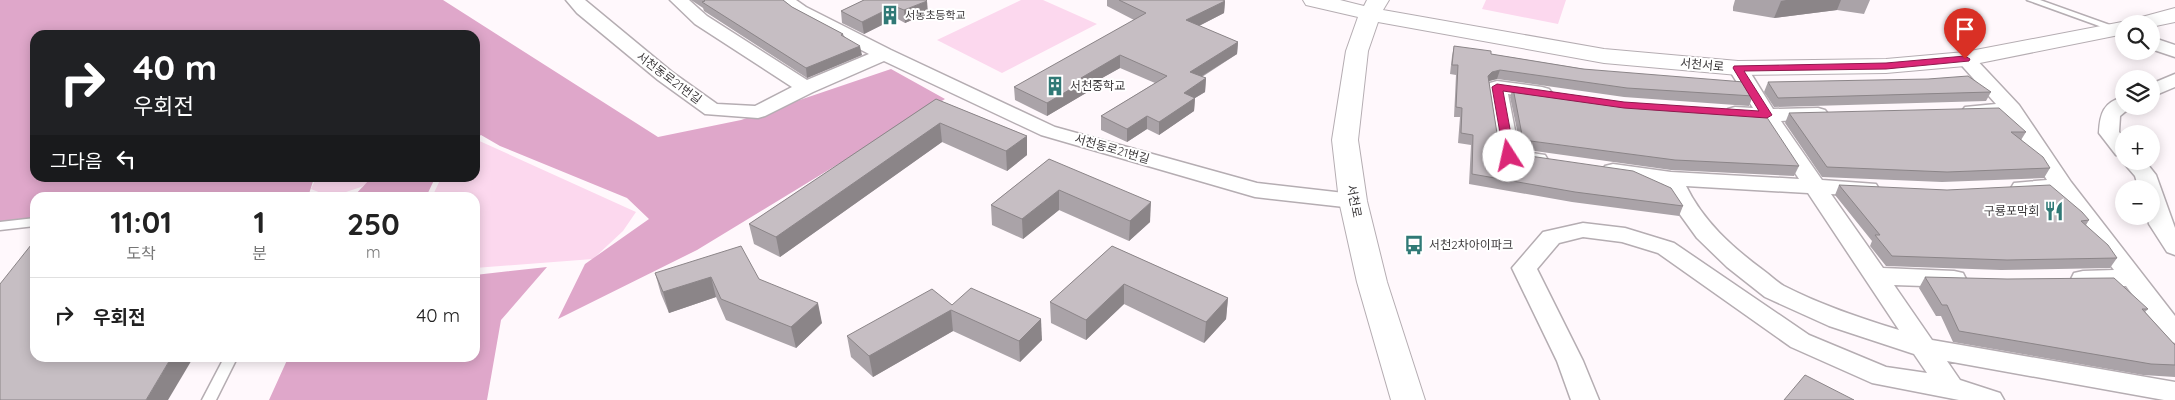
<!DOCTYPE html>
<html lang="ko">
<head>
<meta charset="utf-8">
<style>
	body { margin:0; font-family:Quicksand,"Noto Sans KR",sans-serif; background:#f6f6f6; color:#222; height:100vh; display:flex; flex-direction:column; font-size:19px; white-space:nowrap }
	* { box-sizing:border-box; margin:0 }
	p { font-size:16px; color:#767676 }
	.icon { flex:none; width:28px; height:28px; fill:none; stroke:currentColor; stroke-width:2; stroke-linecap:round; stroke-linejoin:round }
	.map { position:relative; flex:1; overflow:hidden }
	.details { position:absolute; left:30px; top:192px; width:450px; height:170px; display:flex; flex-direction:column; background:#fff; border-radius:15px; box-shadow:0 2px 12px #0003 }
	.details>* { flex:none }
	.banner { position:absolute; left:30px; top:30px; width:450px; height:152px; border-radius:15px; box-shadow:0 2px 12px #0003; background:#202124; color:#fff; overflow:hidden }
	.fabs { position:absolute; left:2115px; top:15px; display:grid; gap:10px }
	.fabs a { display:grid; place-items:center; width:45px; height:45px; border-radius:50%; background:#fff; box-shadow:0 2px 12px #0003; font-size:25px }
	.pin { position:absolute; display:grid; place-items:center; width:42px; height:42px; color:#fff; margin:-51px -21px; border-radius:50% 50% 50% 0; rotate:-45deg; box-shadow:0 0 5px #0007 }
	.pin .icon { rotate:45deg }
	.me { position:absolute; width:55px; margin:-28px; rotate:350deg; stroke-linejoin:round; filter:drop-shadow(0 0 4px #0008) }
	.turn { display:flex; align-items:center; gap:18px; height:105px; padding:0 20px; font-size:22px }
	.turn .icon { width:65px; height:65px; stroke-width:2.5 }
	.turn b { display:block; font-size:35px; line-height:42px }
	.then { display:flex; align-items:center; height:48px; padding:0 20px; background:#0003; gap:10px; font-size:19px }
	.eta { display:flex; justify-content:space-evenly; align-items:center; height:85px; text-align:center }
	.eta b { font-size:30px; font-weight:700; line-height:35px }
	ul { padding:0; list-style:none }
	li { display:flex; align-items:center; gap:15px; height:75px; padding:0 20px; border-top:1px solid #e0e0e0 }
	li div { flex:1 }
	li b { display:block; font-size:19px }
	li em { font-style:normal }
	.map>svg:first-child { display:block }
</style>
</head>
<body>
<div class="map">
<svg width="2175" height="400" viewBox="0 0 2175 400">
	<rect width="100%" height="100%" fill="#fff8fc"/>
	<g fill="#fcd8ee">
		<polygon points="1021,0 1043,0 1097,24 1002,73 937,40"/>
		<polygon points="1486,0 1566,0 1558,24 1482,9"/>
		<polygon points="475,139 636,212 623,231 593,259 475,268 475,198 432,197 441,178 475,178"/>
		<polygon points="316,178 375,178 361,187 331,197 311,189"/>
	</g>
	<g fill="#dfa7ca">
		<polygon points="0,0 443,0 658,137 741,120 891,69 945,99 697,250 558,319 585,264 649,219 627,198 500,146 481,135 475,139 475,35 35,35 35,178 314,178 308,197 35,198 35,218 0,222"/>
		<polygon points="371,178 435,178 426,197 353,197"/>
		<polygon points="547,267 501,320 487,400 269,400 288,358 475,358 475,275"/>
	</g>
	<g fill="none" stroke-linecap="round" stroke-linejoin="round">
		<defs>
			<g id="lane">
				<polygon points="2027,0 2040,0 2121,29 2119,31 2113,31"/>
				<polygon points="35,218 35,226 0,230 0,222"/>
				<polygon points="224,358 237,358 216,400 202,400"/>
			</g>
			<g id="street">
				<polygon points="566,0 585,0 672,72 717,104 755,106 792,87 695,24 670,0 689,0 707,16 807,80 869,54 794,15 776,0 796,0 806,7 891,50 1055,127 1257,183 1353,194 1361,196 1364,201 1361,206 1353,208 1255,197 1041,135 884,61 813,92 765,116 758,118 705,114 658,80 577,13"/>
				<polygon points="2151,37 2175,45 2175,57 2151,49"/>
				<polygon points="1965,53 1972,55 2019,105 2071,182 2175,316 2175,343 2166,340 2126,286 2083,287 2074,285 2071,279 2074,273 2083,271 2114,270 2056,193 2022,195 2014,193 2011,188 2014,183 2047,180 2006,115 1972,117 1965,115 1962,111 1965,107 1996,104 1956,59 1958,55"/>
				<path d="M1738,62L1745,64L1773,109L1818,108L1825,110L1828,114L1825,118L1781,121L1822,180L1876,184L1879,189L1876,194L1868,196L1831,194L1883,268L1954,271L1963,273L1966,279L1963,285L1954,287L1894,285L1932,340L2175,382V400H2164L1947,361L1960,380L2000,393L2004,400H1959L1872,383L1791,347L1658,253L1622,242L1583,237L1559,243L1537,269L1583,361L1599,400H1571L1557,361L1512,268L1543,232L1583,223L1625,228L1674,243L1809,335L1886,367L1927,373L1914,354L1829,326L1765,297L1727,267L1697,238L1671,202L1663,184L1613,178L1605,176L1602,171L1605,166L1613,164L1671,172L1799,179L1761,121L1728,117L1725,113L1728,109L1735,107L1753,108L1728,68L1731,64ZM1686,186L1808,193L1899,330C1860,318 1821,305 1784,286C1777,282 1770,275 1763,270C1732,247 1703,221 1686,186Z"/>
				<polygon points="2175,74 2175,87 2151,97 2151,84"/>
				<path d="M1497,81L1542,87L1549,89L1552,93L1549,97L1542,99L1508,94L1519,151L1545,155L1548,160L1545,165C1531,168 1515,164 1501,161L1498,156L1487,87L1490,83Z"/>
				<path d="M2124,97V106H2132L2120,116L2119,132L2124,137V156L2116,155L2099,133C2100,114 2103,102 2124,97Z"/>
				<polygon points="2124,159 2124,161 2145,161 2156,175 2175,228 2175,255 2167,252 2149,224 2147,216 2151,216 2151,189 2139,189 2135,176 2122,161"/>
			</g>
			<polygon id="secondary" points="1303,0 1340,0 1364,6 1367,0 1389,0 1383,10 1604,49 1738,61 1886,59 1965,52 2127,21 2175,8 2175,22 2151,27 2151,24 2124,24 2124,34 1965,66 1886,73 1738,75 1604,63 1378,22 1368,51 1358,140 1367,201 1387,282 1425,400 1391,400 1357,282 1339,201 1332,140 1346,51 1358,17 1306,5"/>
		</defs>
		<use href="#lane" stroke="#b5adb2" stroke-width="3"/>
		<use href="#street" stroke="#b5adb2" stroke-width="3"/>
		<use href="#secondary" stroke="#b5adb2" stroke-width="2"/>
		<use href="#lane" fill="#fff" fill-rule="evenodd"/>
		<use href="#street" fill="#fff" fill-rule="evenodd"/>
		<use href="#secondary" fill="#fff" fill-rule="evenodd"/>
	</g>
	<g fill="#aaa3a8">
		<polygon points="691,0 783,0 792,7 843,34 844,36 862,55 807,78 704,11 703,8"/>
		<polygon points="864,0 928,13 905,23 896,18 864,34 842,23 841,11"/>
		<polygon points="1107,0 1223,0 1225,1 1224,13 1199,26 1238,42 1237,54 1202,77 1206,78 1205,92 1195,98 1194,111 1159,135 1147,129 1127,142 1101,130 1101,116 1155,83 1120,68 1086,87 1086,93 1047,116 1015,100 1014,87 1134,20 1107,6"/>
		<polygon points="1735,0 1870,0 1864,14 1837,10 1774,18 1733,11 1733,7"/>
		<polygon points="1454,46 1491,54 1753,96 1749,106 1624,97 1497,79 1489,81 1489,82 1499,146 1502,152 1683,206 1679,216 1572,202 1469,184 1471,145 1458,143 1460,117 1454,117 1456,75 1450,74 1452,56"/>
		<polygon points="1768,82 1991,92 1986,101 1774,107 1764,92"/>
		<polygon points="1513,88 1799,166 1794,176 1671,170 1521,149 1510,97"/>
		<polygon points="936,99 1027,136 1027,155 1007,171 942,142 780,257 754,244 749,224"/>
		<polygon points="1789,113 2026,132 2021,140 2050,168 2044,178 1942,182 1822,177 1785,123"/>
		<polygon points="1049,159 1150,222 1129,241 1059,210 1023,239 992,225 991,205"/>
		<polygon points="1839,185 2089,220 2086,225 2117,258 2110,268 2001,270 1886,266 1870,246 1872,241 1835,195"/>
		<polygon points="1112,246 1228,298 1226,319 1204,343 1124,304 1086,340 1051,323 1050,302"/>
		<polygon points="655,273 759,279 822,323 796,348 726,320 716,297 669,313 661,294"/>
		<polygon points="1925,277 2148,309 2145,312 2175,345 2175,377 2143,375 1953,342 1941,316 1936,316 1919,288"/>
		<polygon points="952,305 1042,340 1020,362 953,331 873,377 851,357 847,336"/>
	</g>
	<g fill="#8b8588">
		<polygon points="1786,0 1841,0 1837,10 1774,18 1781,1"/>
		<polygon points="927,1 928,13 905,23 904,10"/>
		<polygon points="1225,1 1224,13 1185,33 1186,20"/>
		<polygon points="894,6 896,18 864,34 862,22"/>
		<polygon points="1238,42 1237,54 1189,84 1190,72"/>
		<polygon points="860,46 862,55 807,78 806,68"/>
		<polygon points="1120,55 1120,68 1086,87 1086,93 1047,116 1047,103 1081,78"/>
		<polygon points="1500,70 1497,79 1489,81 1486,86 1488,76 1492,72"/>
		<polygon points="1206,78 1205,92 1195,98 1194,111 1159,135 1159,122 1184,93"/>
		<polygon points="1147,116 1147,129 1127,142 1127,129"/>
		<polygon points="940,123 942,142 780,257 776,237"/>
		<polygon points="1027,136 1027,155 1007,171 1006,151"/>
		<polygon points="1059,190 1059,210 1023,239 1022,219"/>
		<polygon points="1151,202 1150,222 1129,241 1130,221"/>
		<polygon points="711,277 716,297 669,313 663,292"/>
		<polygon points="1124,284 1124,304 1086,340 1086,320"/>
		<polygon points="1228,298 1226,319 1204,343 1206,322"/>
		<polygon points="818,303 822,323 796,348 791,327"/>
		<polygon points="951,310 953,331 873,377 869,356"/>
		<polygon points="1041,319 1042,340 1020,362 1019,341"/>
		<polygon points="171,358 193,358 168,400 146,400"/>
	</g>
	<g fill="#c6bec3" stroke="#8b8588">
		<polygon points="704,0 783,0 792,7 843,34 841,35 860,46 806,68 702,2 705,1"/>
		<polygon points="864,0 926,0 927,1 904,10 894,6 862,22 841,11"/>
		<polygon points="1119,0 1223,0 1225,1 1186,20 1238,42 1190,72 1206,78 1184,93 1195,98 1159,122 1147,116 1127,129 1101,116 1167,76 1120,55 1081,78 1086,80 1047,103 1014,87 1146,13"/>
		<polygon points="1454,46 1491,51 1491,54 1583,69 1744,82 1753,96 1627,88 1500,70 1492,72 1488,76 1499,146 1502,152 1633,171 1671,188 1683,206 1575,192 1472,174 1473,135 1461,133 1462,108 1456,107 1458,65 1452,65"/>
		<polygon points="1968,76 1991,92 1778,98 1768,82 1928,79"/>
		<polygon points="1513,88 1627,103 1764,113 1799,166 1675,160 1523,140"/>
		<polygon points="936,99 1027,136 1006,151 940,123 776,237 749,224"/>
		<polygon points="1999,108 2026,132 2011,132 2043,157 2050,168 1947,172 1827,167 1789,113"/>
		<polygon points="1049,159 1151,202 1130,221 1059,190 1022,219 991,205"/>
		<polygon points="1839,185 1947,190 2050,185 2082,212 2089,220 2081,221 2108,245 2117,258 2007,260 1892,256 1875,235 1880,235"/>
		<polygon points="35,240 35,358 171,358 146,400 0,400 0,284"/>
		<polygon points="741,246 759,279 818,303 791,327 721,299 711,277 663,292 655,273"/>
		<polygon points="1112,246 1228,298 1206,322 1124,284 1086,320 1050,302"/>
		<polygon points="1925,277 2007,279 2114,278 2148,309 2142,309 2175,345 2175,365 2151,364 1959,331 1947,305 1942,305"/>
		<polygon points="971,288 1041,319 1019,341 951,310 869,356 847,336 932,289 952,305"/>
		<polygon points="1805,375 1854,400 1784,400"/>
	</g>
	<polygon fill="#db2777" stroke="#8e194d" points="1965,56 1970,59 1969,61 1886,69 1744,71 1772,115 1767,118 1624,108 1503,91 1515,156 1509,159 1504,156 1492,87 1497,84 1624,102 1759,111 1733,68 1734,66 1886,63"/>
	<defs>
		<symbol id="building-bare" viewBox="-9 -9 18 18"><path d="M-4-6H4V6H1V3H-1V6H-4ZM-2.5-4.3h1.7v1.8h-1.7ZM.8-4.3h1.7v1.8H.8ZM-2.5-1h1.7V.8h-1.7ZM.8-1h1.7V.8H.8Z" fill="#307976" stroke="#fff" stroke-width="2.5" paint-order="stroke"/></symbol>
		<symbol id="restaurant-bare" viewBox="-9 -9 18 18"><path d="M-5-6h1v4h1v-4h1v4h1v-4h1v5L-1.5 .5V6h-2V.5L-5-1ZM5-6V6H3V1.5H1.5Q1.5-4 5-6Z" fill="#307976" stroke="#fff" stroke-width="2.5" paint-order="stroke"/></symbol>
		<symbol id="bus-bare" viewBox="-9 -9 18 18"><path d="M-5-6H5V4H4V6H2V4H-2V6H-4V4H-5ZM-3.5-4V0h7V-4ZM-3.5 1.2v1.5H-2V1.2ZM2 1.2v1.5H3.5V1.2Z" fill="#307976" stroke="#fff" stroke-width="2.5" paint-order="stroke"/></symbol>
	</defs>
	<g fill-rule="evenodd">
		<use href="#building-bare" x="876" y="1" width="28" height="28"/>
		<use href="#building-bare" x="1041" y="72" width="28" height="28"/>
		<use href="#restaurant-bare" x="2040" y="197" width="28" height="28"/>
		<use href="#bus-bare" x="1400" y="231" width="28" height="28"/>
	</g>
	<g text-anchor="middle" stroke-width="4" stroke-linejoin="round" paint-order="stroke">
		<g font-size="11" fill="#3c393b" stroke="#fff" text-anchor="start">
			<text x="905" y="19">서농초등학교</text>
		</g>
		<g font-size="12" fill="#3c393b" stroke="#fff">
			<text transform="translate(1702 65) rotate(5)" y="4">서천서로</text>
			<text transform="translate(669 78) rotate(37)" y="4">서천동로21번길</text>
			<text transform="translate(1112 149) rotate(16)" y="4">서천동로21번길</text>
			<text transform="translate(1354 201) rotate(79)" y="4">서천로</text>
		</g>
		<g font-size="12" fill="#3c393b" stroke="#fff" text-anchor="start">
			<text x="1070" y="90">서천중학교</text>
			<text x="2039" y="215" text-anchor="end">구룡포막회</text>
			<text x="1429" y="249">서천2차아이파크</text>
		</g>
	</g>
</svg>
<div class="fabs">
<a><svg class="icon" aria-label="search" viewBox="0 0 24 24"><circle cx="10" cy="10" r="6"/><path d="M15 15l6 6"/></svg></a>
<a><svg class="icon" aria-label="layers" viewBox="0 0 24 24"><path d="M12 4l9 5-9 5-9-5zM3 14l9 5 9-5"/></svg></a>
<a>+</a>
<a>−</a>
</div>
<div class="pin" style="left:1965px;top:59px;background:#d93025"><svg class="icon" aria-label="arrive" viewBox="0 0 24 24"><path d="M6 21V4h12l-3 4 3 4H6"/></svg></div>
<svg class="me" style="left:1509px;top:156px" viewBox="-20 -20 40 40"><circle r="19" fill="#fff"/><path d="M0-13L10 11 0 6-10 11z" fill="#db2777"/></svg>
<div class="banner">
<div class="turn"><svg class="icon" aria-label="right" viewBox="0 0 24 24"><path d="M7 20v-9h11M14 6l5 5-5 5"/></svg><div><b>40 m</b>우회전</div></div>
<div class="then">그다음<svg class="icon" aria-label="left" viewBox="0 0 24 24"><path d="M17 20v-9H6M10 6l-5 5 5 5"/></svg></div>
</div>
<section class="details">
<div class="eta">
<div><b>11:01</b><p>도착</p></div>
<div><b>1</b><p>분</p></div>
<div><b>250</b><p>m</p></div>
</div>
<ul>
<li><svg class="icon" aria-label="right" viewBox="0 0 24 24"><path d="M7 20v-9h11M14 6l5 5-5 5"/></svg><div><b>우회전</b></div><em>40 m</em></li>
</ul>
</section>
</div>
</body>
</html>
